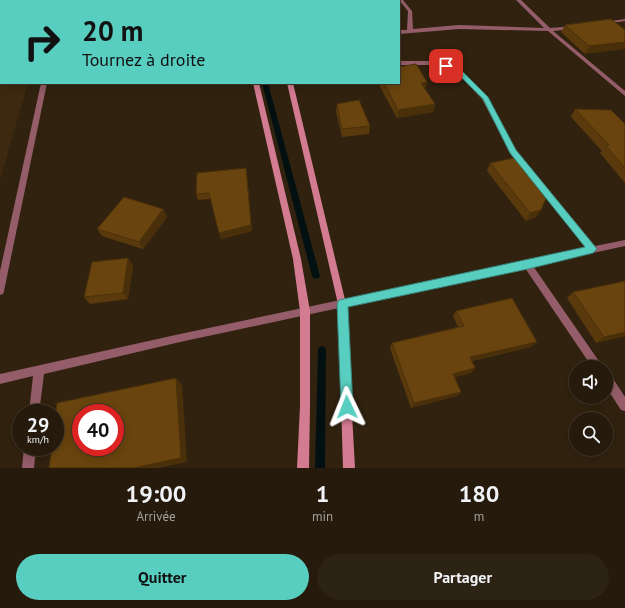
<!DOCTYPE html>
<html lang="fr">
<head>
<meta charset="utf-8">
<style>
	body { margin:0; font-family:"PT Sans",sans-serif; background:#2d2314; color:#f1f3f6; height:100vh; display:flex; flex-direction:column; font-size:15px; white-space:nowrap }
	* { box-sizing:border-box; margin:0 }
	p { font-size:13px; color:#a3a19d }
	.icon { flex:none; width:22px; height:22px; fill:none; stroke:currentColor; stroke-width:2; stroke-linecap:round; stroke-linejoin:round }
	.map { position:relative; height:468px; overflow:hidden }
	.details { display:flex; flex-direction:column; background:#251a0b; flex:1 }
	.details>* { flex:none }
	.guide { position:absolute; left:0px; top:0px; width:400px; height:84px; box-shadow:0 2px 10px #0003,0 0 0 1px #42382c; background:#58cec0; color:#111; overflow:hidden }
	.fabs { position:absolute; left:569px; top:360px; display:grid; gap:8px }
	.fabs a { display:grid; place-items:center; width:44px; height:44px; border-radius:50%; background:#251a0b; box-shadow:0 2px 10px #0003,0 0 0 1px #42382c; font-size:20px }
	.speed { position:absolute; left:12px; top:404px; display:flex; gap:8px; font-size:20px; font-weight:700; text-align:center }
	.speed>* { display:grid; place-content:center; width:52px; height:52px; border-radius:50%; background:#251a0b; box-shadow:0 2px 10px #0003,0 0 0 1px #42382c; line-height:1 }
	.speed small { font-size:10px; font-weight:400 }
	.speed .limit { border:6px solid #d22; background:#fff; color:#111 }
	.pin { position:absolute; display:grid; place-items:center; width:34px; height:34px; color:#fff; margin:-17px; border-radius:8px; box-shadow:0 2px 6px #0006 }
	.me { position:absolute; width:44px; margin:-22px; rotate:358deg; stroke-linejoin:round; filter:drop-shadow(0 0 3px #0008) }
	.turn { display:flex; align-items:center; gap:14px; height:84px; padding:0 16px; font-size:18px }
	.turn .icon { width:52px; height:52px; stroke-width:2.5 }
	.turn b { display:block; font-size:28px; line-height:34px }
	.eta { display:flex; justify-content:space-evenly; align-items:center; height:68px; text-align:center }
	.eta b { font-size:24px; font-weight:700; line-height:28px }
	.button { display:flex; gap:8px; margin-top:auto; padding:8px 16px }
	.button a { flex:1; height:46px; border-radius:24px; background:#58cec0; color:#111; font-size:16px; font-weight:700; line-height:46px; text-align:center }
	.button a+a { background:#2d2314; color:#f1f3f6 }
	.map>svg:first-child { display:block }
</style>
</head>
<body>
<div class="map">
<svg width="625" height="468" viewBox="0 0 625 468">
	<rect width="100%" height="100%" fill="#31220f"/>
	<polygon fill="#3d290f" points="0,48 1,83 28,83 0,180"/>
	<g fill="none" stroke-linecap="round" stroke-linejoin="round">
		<g fill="#031011" fill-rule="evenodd">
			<rect x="241" y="0" width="4" height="1"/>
			<polygon points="262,83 268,83 320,276 319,278 316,279 313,278 312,276"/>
			<polygon points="322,346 325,347 326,350 325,468 315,468 318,350 319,347"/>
		</g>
		<g fill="#945d69" fill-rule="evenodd">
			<polygon points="399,0 403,0 412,11 413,29 459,25 544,28 516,0 521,0 550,28 575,26 576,27 573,29 553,31 625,91 625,96 548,31 459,29 399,34 399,30 407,30 408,11"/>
			<polygon points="625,19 625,21 604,24 602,23 604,22"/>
			<rect x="0" y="42" width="1" height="4"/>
			<polygon points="399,61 431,61 461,71 487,97 516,150 595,246 625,240 625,246 533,266 603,367 592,367 525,268 180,342 44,374 39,413 29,413 33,376 0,384 0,374 180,334 587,248 511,153 482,99 457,73 431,65 399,65"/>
			<polygon points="41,83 47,83 4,291 3,294 0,295 0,271"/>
			<polygon points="606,373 610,374 625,397 625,411 621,410 606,387"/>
			<polygon points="24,447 36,447 34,468 22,468"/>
		</g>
		<g fill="#d37b90" fill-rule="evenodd">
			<rect x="234" y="0" width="4" height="1"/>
			<rect x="263" y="0" width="5" height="1"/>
			<polygon points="253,83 259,83 301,259 310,311 310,406 309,468 297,468 300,406 300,311 293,259"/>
			<polygon points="287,83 293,83 346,304 355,468 343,468 338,304"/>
		</g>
	</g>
	<g fill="#5a3a0c">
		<polygon points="611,19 585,54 561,32 565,25"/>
		<polygon points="378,83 399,83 425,90 435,104 433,112 397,118"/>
		<polygon points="337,104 370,126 369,134 342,137 336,111"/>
		<polygon points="575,109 625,124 625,183 600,153 602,151 571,117"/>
		<polygon points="490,163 541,210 536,217 526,221 487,171"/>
		<polygon points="247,174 252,231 221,239 210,199 198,200 196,194"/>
		<polygon points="163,209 167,217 143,249 102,236 97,229"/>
		<polygon points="133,265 128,299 90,304 84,297"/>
		<polygon points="573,292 625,336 596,343 567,298"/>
		<polygon points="456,311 531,347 472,361 475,368 471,373 455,377 461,392 457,396 411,408 390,348 392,343 458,327 453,316"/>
	</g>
	<g fill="#4a300a">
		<polygon points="1,0 1,24 0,26 0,3"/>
		<polygon points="625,42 625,49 585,54 589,46"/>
		<polygon points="427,82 425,90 421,83"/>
		<polygon points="435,104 433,112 397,118 398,110"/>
		<polygon points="246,168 252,231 221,239 219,233"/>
		<polygon points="163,209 167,217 143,249 139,242"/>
		<polygon points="541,210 536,217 526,221 530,213"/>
		<polygon points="128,258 133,265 128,299 123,293"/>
		<polygon points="625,332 625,336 596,343 604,337"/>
		<polygon points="537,342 531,347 466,362 470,357"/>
		<polygon points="475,368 471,373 450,378 453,374"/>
		<polygon points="176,378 182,385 187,462 159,468 134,468"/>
		<polygon points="461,392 457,396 411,408 414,403"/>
	</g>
	<g fill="#69440e" stroke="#4a300a" fill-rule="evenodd">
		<rect x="173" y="0" width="36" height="1"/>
		<polygon points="290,0 325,0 326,1 291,1"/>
		<polygon points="611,19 625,30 625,42 589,46 565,25"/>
		<polygon points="416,64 427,82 421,83 435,104 398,110 384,83 399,83 399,67"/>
		<polygon points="359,100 370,126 342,129 337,104"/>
		<polygon points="575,109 611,110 625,124 625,168 606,146 609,145"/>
		<polygon points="514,158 546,198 541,210 530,213 490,163"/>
		<polygon points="246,168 251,225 219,233 209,193 196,194 197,173"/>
		<polygon points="124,197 163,209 139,242 97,229"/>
		<polygon points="128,258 123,293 84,297 92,262"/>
		<polygon points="625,281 625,332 604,337 573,292"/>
		<polygon points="512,298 537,342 470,357 475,368 453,374 461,392 414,403 392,343 464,326 456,311"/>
		<path d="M176,378L181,458L134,468H49L52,447H55V418L57,403ZM81,413H115V447H81Z"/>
	</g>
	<polygon fill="#58cec0" stroke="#39867d" points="446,64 462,71 488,97 516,150 597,249 593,253 528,269 348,307 353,407 351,411 347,413 343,411 341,407 337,304 339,300 585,247 510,153 483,99 457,73 444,68 444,65"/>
</svg>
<div class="fabs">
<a><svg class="icon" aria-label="sound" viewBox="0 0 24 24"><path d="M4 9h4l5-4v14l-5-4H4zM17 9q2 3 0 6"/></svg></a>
<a><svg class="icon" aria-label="search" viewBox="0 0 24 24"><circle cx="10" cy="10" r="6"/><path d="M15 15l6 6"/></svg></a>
</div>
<div class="speed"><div>29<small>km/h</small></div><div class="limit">40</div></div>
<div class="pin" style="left:446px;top:66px;background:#d93025"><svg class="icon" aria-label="arrive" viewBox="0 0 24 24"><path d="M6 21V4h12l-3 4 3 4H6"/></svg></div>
<svg class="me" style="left:347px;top:407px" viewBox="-20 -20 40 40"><path d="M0-17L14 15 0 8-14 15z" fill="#58cec0" stroke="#fff" stroke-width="4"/></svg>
<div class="guide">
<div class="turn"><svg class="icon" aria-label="right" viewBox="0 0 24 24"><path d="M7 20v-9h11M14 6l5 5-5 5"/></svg><div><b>20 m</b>Tournez à droite</div></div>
</div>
</div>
<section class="details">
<div class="eta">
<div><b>19:00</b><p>Arrivée</p></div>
<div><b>1</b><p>min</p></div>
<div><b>180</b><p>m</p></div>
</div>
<div class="button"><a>Quitter</a><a>Partager</a></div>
</section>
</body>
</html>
